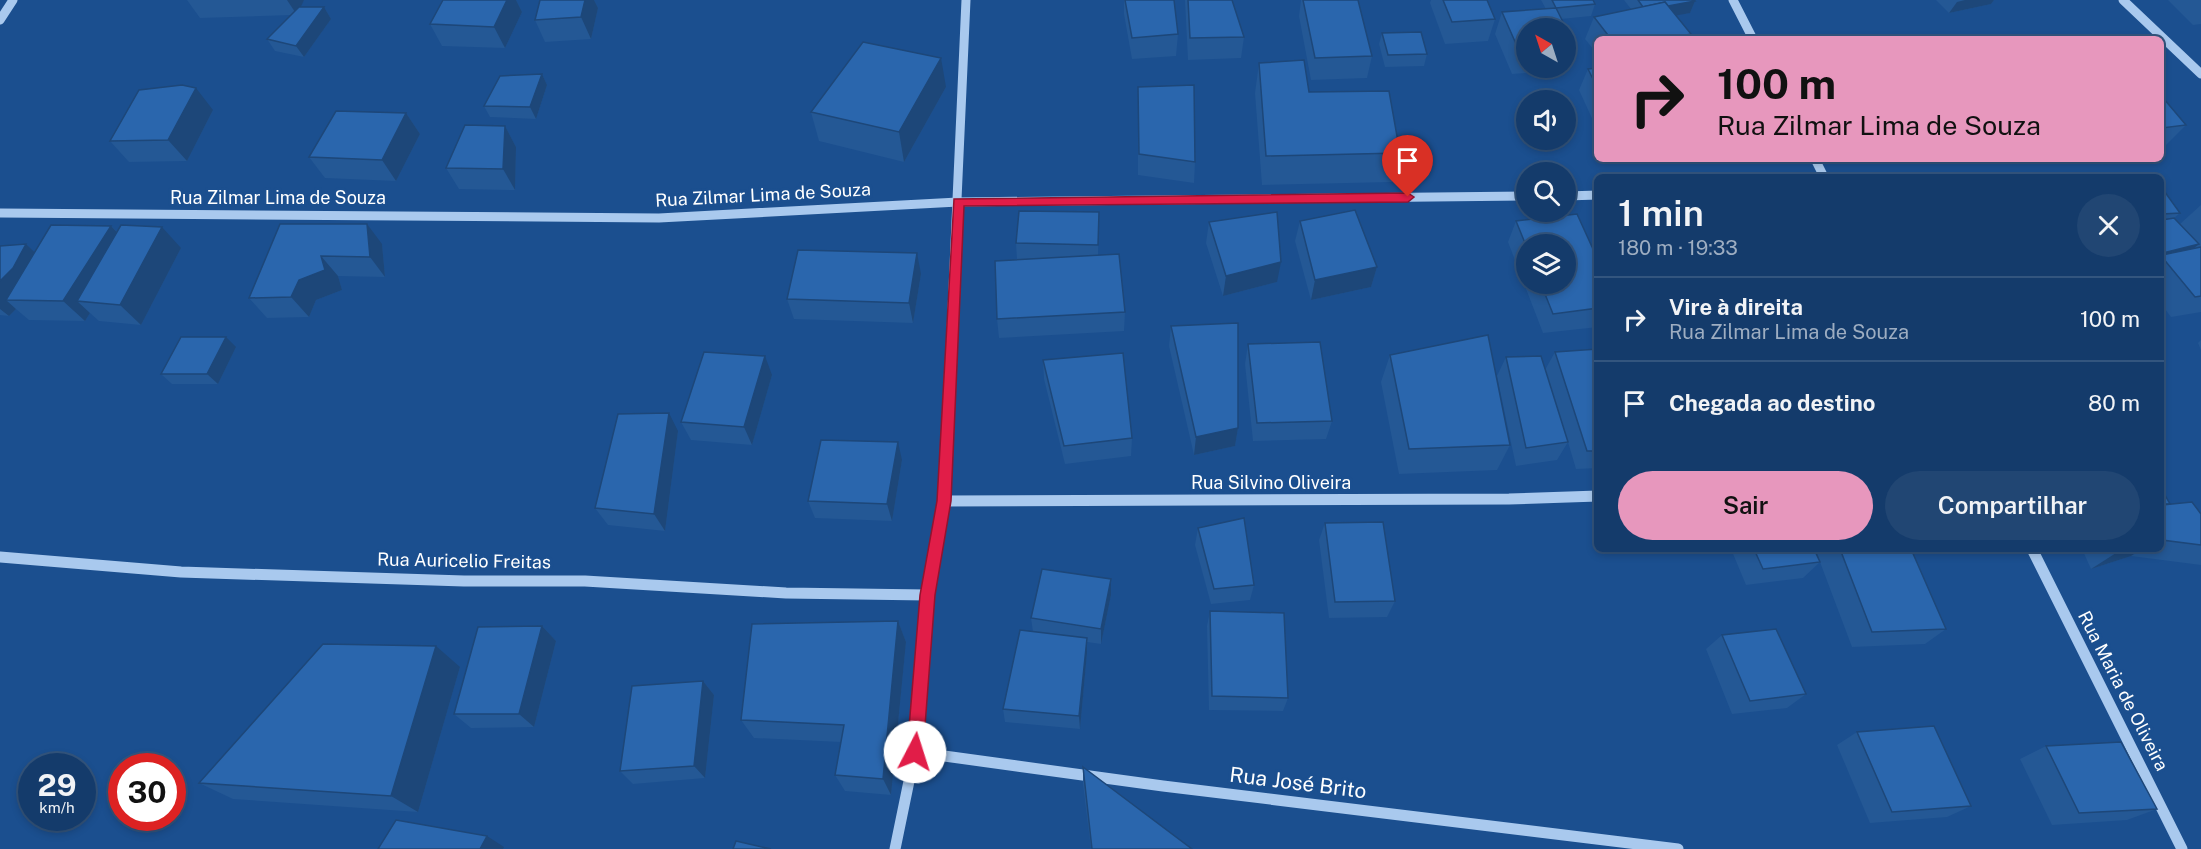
<!DOCTYPE html>
<html lang="pt">
<head>
<meta charset="utf-8">
<style>
	body { margin:0; font-family:"Public Sans",sans-serif; background:#214673; color:#f1f3f6; height:100vh; display:flex; flex-direction:column; font-size:22px; white-space:nowrap }
	* { box-sizing:border-box; margin:0 }
	p { font-size:20px; color:#9dadc1 }
	.icon { flex:none; width:33px; height:33px; fill:none; stroke:currentColor; stroke-width:2; stroke-linecap:round; stroke-linejoin:round }
	.map { position:relative; flex:1; overflow:hidden }
	.panel { position:absolute; left:1594px; top:174px; width:570px; height:378px; display:flex; flex-direction:column; background:#143b6b; border-radius:9px; box-shadow:0 3px 9px #0003,0 0 0 2px #33557e }
	.panel>* { flex:none }
	.banner { position:absolute; left:1594px; top:36px; width:570px; height:126px; border-radius:9px; box-shadow:0 3px 9px #0003,0 0 0 2px #33557e; background:#e797bd; color:#111; overflow:hidden }
	.needle { width:39px; rotate:321deg }
	.buttons { position:absolute; left:1516px; top:18px; display:grid; gap:12px }
	.buttons a { display:grid; place-items:center; width:60px; height:60px; border-radius:50%; background:#143b6b; box-shadow:0 3px 9px #0003,0 0 0 2px #33557e; font-size:30px }
	.speed { position:absolute; left:18px; top:753px; display:flex; gap:12px; font-size:30px; font-weight:700; text-align:center }
	.speed>* { display:grid; place-content:center; width:78px; height:78px; border-radius:50%; background:#143b6b; box-shadow:0 3px 9px #0003,0 0 0 2px #33557e; line-height:1 }
	.speed small { font-size:15px; font-weight:400 }
	.speed .limit { border:9px solid #d22; background:#fff; color:#111 }
	.pin { position:absolute; display:grid; place-items:center; width:51px; height:51px; color:#fff; margin:-62px -26px; border-radius:50% 50% 50% 0; rotate:-45deg; box-shadow:0 0 6px #0007 }
	.pin .icon { rotate:45deg }
	.me { position:absolute; width:66px; margin:-33px; rotate:5deg; stroke-linejoin:round; filter:drop-shadow(0 0 4px #0008) }
	.turn { display:flex; align-items:center; gap:21px; height:126px; padding:0 24px; font-size:27px }
	.turn .icon { width:78px; height:78px; stroke-width:2.5 }
	.turn b { display:block; font-size:42px; line-height:51px }
	.round { display:grid; place-items:center; flex:none; width:63px; height:63px; border-radius:32px; background:#214673 }
	.overview { display:flex; align-items:center; justify-content:space-between; height:102px; padding:0 24px }
	h1 { font-size:36px; font-weight:600; line-height:45px }
	.button { display:flex; gap:12px; margin-top:auto; padding:12px 24px }
	.button a { flex:1; height:69px; border-radius:36px; background:#e797bd; color:#111; font-size:24px; font-weight:600; line-height:69px; text-align:center }
	.button a+a { background:#214673; color:#f1f3f6 }
	ul { padding:0; list-style:none }
	li { display:flex; align-items:center; gap:18px; height:84px; padding:0 24px; border-top:2px solid #33557e }
	li div { flex:1 }
	li b { display:block; font-size:22px }
	li em { font-style:normal }
	.map>svg:first-child { display:block }
</style>
</head>
<body>
<div class="map">
<svg width="2201" height="849" viewBox="0 0 2201 849">
	<rect width="100%" height="100%" fill="#1b4f8f"/>
	<g fill="none" stroke-linecap="round" stroke-linejoin="round">
		<g stroke="#a9c9ee" stroke-width="9">
			<polyline points="1733,0 1753,39"/>
			<polyline points="2123,0 2201,74"/>
			<polyline points="0,20 13,0"/>
			<polyline points="1815,159 1824,177"/>
			<polyline points="1566,196 1598,195"/>
			<polyline points="0,213 659,218 958,202 1527,196"/>
			<polyline points="949,377 966,0"/>
		</g>
		<g stroke="#a9c9ee" stroke-width="11">
			<polyline points="944,501 1509,499 1598,496"/>
			<polyline points="2032,549 2182,849"/>
			<polyline points="0,557 181,572 464,581 585,581 786,593 927,595"/>
			<polyline points="915,752 1163,786 1678,849"/>
			<polyline points="895,849 915,752 927,595 944,501 950,375"/>
		</g>
	</g>
	<g fill="#245895" fill-rule="evenodd">
		<polygon points="187,0 304,0 300,7 324,7 331,19 304,57 275,51 267,39 291,15 200,18"/>
		<polygon points="443,0 516,0 522,12 505,48 442,46 430,24"/>
		<polygon points="540,0 594,0 598,8 591,39 545,42 535,20"/>
		<polygon points="1124,0 1174,0 1178,34 1176,56 1132,59 1124,14"/>
		<polygon points="1185,0 1232,0 1244,37 1241,58 1188,60"/>
		<polygon points="1301,0 1358,0 1372,56 1367,78 1311,80 1299,16"/>
		<polygon points="1431,0 1487,0 1495,19 1488,41 1445,44 1430,3"/>
		<polygon points="1541,0 1593,0 1595,4 1591,16 1561,19 1527,28 1527,68 1566,68 1566,29 1576,49 1567,70 1512,74 1495,34 1502,12 1546,9"/>
		<polygon points="1624,0 1694,0 1695,1 1690,13 1675,15 1691,34 1688,39 1598,39 1598,55 1585,39 1594,17 1631,9"/>
		<polygon points="1936,0 1994,0 1991,4 1949,13"/>
		<polygon points="2168,0 2201,0 2201,24 2193,25"/>
		<polygon points="1382,33 1427,54 1424,66 1385,67 1379,44"/>
		<polygon points="1259,63 1309,92 1400,153 1392,182 1262,185 1255,93"/>
		<polygon points="1598,68 1598,127 1596,127 1579,90 1588,69"/>
		<polygon points="542,74 547,85 536,119 490,117 484,106"/>
		<polygon points="946,87 904,162 819,141 811,112"/>
		<polygon points="1138,87 1195,162 1194,183 1138,175"/>
		<polygon points="2162,99 2186,125 2165,146 2162,146"/>
		<polygon points="213,110 187,161 129,162 110,141"/>
		<polygon points="406,113 420,134 396,181 325,178 309,157"/>
		<polygon points="505,126 516,147 515,190 459,189 446,168"/>
		<polygon points="1686,159 1726,159 1688,162"/>
		<polygon points="2162,188 2180,213 2174,218 2180,224 2201,205 2201,312 2171,317 2162,305"/>
		<polygon points="1099,212 1098,255 1125,312 1124,331 999,338 997,319 1017,260 1016,243"/>
		<polygon points="1300,221 1377,267 1371,287 1311,300 1295,241"/>
		<path d="M1516,221L1598,260V327L1543,333L1508,242ZM1527,244L1566,284H1527Z"/>
		<polygon points="1209,222 1277,282 1223,296 1206,243"/>
		<polygon points="280,224 382,244 385,277 338,276 342,290 316,300 309,317 267,318 249,298"/>
		<polygon points="111,226 117,232 181,248 141,325 99,321 90,313 85,321 29,320 16,309 9,316 0,315 0,246 26,244 34,252"/>
		<polygon points="921,274 913,323 794,319 787,299"/>
		<polygon points="1171,326 1238,428 1235,446 1194,455 1169,346"/>
		<polygon points="2201,340 2201,350 2198,343"/>
		<polygon points="1248,344 1332,421 1326,439 1253,441 1245,364"/>
		<polygon points="236,347 218,384 172,384 161,374"/>
		<polygon points="1598,349 1598,468 1576,469 1568,442 1557,460 1516,466 1497,376 1506,357 1545,370 1555,352"/>
		<polygon points="1390,355 1510,445 1497,470 1399,474 1381,382"/>
		<polygon points="1043,360 1132,438 1131,456 1065,464 1044,379"/>
		<polygon points="772,375 752,445 691,440 681,422"/>
		<polygon points="678,431 665,531 608,525 595,508"/>
		<polygon points="902,460 892,521 815,518 808,501"/>
		<polygon points="2162,490 2170,504 2201,514 2201,565 2131,556 2091,569 2082,549 2162,549"/>
		<polygon points="1325,523 1395,601 1387,617 1329,618 1319,540"/>
		<polygon points="1198,528 1254,585 1250,600 1211,604 1195,545"/>
		<polygon points="1731,549 1814,549 1819,558 1815,549 1911,549 1946,629 1925,644 1852,647 1820,562 1803,578 1746,585"/>
		<polygon points="1111,579 1111,595 1101,644 1087,642 1087,653 1080,729 1005,722 1003,709 1033,632 1031,618"/>
		<polygon points="1210,611 1288,698 1283,711 1209,710 1207,626"/>
		<polygon points="898,621 906,642 891,795 845,791 835,775 841,742 754,738 741,720"/>
		<polygon points="542,626 556,641 534,727 471,728 454,714"/>
		<polygon points="1722,635 1806,694 1787,708 1732,714 1706,649"/>
		<polygon points="460,667 418,812 233,799 199,783"/>
		<polygon points="703,681 714,695 705,778 633,784 620,771"/>
		<polygon points="1857,732 1971,806 1947,817 1870,823 1837,745"/>
		<polygon points="2046,746 2157,809 2127,820 2052,825 2020,759"/>
		<polygon points="1083,767 1192,849 1091,849 1083,784"/>
	</g>
	<g fill="#1d4779">
		<polygon points="287,0 304,0 297,15"/>
		<polygon points="507,0 516,0 522,12 505,48 494,27"/>
		<polygon points="585,0 594,0 598,8 591,39 581,17"/>
		<polygon points="1965,0 1994,0 1991,4 1949,13 1957,2"/>
		<polygon points="1695,1 1690,13 1640,22 1645,10"/>
		<polygon points="324,7 331,19 304,57 296,46"/>
		<polygon points="1691,34 1688,39 1667,39"/>
		<polygon points="941,58 946,87 904,162 899,132"/>
		<polygon points="542,74 547,85 536,119 530,107"/>
		<polygon points="196,88 213,110 187,161 168,140"/>
		<polygon points="406,113 420,134 396,181 382,160"/>
		<polygon points="505,126 516,147 515,190 503,169"/>
		<polygon points="367,224 382,244 385,277 370,257"/>
		<polygon points="111,226 131,247 77,301 90,313 85,321 63,301"/>
		<polygon points="162,227 181,248 141,325 120,305"/>
		<polygon points="26,244 48,265 6,300 16,309 9,316 0,309 0,281"/>
		<polygon points="2199,244 2187,254 2162,254 2163,253"/>
		<polygon points="917,253 921,274 913,323 909,303"/>
		<polygon points="321,256 338,276 342,290 316,300 309,317 291,297 299,280"/>
		<polygon points="1281,262 1277,282 1223,296 1226,276"/>
		<polygon points="1377,267 1371,287 1311,300 1315,280"/>
		<polygon points="226,337 236,347 218,384 207,374"/>
		<polygon points="765,356 772,375 752,445 744,427"/>
		<polygon points="669,413 678,431 665,531 654,514"/>
		<polygon points="1238,428 1235,446 1194,455 1196,437"/>
		<polygon points="898,442 902,460 892,521 887,504"/>
		<polygon points="2127,549 2142,549 2131,556 2091,569 2116,553"/>
		<polygon points="1111,579 1111,595 1101,644 1101,629"/>
		<polygon points="898,621 906,642 891,795 883,779"/>
		<polygon points="542,626 556,641 534,727 519,714"/>
		<polygon points="1087,638 1087,653 1080,729 1079,716"/>
		<polygon points="436,646 460,667 418,812 391,796"/>
		<polygon points="703,681 714,695 705,778 694,766"/>
		<polygon points="487,836 504,847 503,849 480,849"/>
	</g>
	<g fill="#2a66ad" stroke="#1d4779" stroke-width="1.5">
		<polygon points="443,0 507,0 494,27 430,24"/>
		<polygon points="540,0 585,0 581,17 535,20"/>
		<polygon points="1125,0 1174,0 1178,34 1132,38"/>
		<polygon points="1188,0 1232,0 1244,37 1190,38"/>
		<polygon points="1303,0 1358,0 1372,56 1315,58"/>
		<polygon points="1443,0 1487,0 1495,19 1452,22"/>
		<polygon points="1552,0 1593,0 1595,4 1556,8"/>
		<polygon points="1638,0 1694,0 1695,1 1668,6 1665,2 1643,7"/>
		<polygon points="1665,2 1691,34 1667,39 1611,39 1594,17"/>
		<polygon points="299,7 324,7 296,46 267,39"/>
		<polygon points="1556,8 1566,28 1527,28 1527,52 1520,53 1502,12"/>
		<polygon points="1566,29 1576,49 1566,49"/>
		<polygon points="1421,32 1427,54 1388,55 1382,33"/>
		<polygon points="863,42 941,58 899,132 811,112"/>
		<polygon points="1304,60 1309,92 1389,91 1400,153 1266,156 1259,63"/>
		<polygon points="1598,68 1598,89 1588,69"/>
		<polygon points="542,74 530,107 484,106 500,76"/>
		<polygon points="182,85 196,88 168,140 110,141 139,90"/>
		<polygon points="1194,85 1195,162 1139,154 1138,87"/>
		<polygon points="2162,99 2164,99 2186,125 2162,128"/>
		<polygon points="336,111 406,113 382,160 309,157"/>
		<polygon points="465,125 505,126 503,169 446,168"/>
		<polygon points="2162,188 2180,213 2162,214"/>
		<polygon points="1355,210 1377,267 1315,280 1300,221"/>
		<polygon points="1019,211 1099,212 1098,245 1016,243"/>
		<polygon points="1277,212 1281,262 1226,276 1209,222"/>
		<polygon points="1577,214 1598,260 1598,308 1553,314 1541,284 1566,284 1566,244 1527,244 1527,248 1516,221"/>
		<polygon points="2174,218 2199,244 2163,253 2162,252 2162,220"/>
		<polygon points="280,224 367,224 370,257 321,256 325,270 299,280 291,297 249,298"/>
		<polygon points="51,225 111,226 63,301 6,300"/>
		<polygon points="121,225 162,227 120,305 77,301"/>
		<polygon points="26,244 13,268 0,281 0,246"/>
		<polygon points="2201,247 2201,296 2195,297 2162,257 2162,255"/>
		<polygon points="798,250 917,253 909,303 787,299"/>
		<polygon points="1119,254 1125,312 997,319 995,261"/>
		<polygon points="1238,323 1238,428 1196,437 1171,326"/>
		<polygon points="1488,335 1510,445 1409,449 1390,355"/>
		<polygon points="181,337 226,337 207,374 161,374"/>
		<polygon points="1320,342 1332,421 1257,423 1248,344"/>
		<polygon points="1598,349 1598,451 1587,451 1555,352"/>
		<polygon points="704,352 765,356 744,427 681,422"/>
		<polygon points="1123,353 1132,438 1064,446 1043,360"/>
		<polygon points="1541,356 1568,442 1526,448 1506,357"/>
		<polygon points="669,413 654,514 595,508 618,414"/>
		<polygon points="821,440 898,442 887,504 808,501"/>
		<polygon points="2162,490 2170,504 2162,504"/>
		<polygon points="2192,502 2201,514 2201,545 2162,540 2162,505"/>
		<polygon points="1244,518 1254,585 1214,589 1198,528"/>
		<polygon points="1383,522 1395,601 1335,602 1325,523"/>
		<polygon points="1754,549 1814,549 1820,562 1763,569"/>
		<polygon points="1840,549 1911,549 1946,629 1872,632"/>
		<polygon points="2114,549 2127,549 2116,553"/>
		<polygon points="1042,569 1111,579 1101,629 1031,618"/>
		<polygon points="1210,611 1284,613 1288,698 1212,696"/>
		<polygon points="898,621 883,779 835,775 844,725 741,720 752,624"/>
		<polygon points="542,626 519,714 454,714 478,627"/>
		<polygon points="1776,629 1806,694 1750,701 1722,635"/>
		<polygon points="1020,630 1087,638 1079,716 1003,709"/>
		<polygon points="323,644 436,646 391,796 199,783"/>
		<polygon points="703,681 694,766 620,771 632,686"/>
		<polygon points="1934,726 1971,806 1892,812 1857,732"/>
		<polygon points="2121,742 2157,809 2079,813 2046,746"/>
		<polygon points="1083,767 1192,849 1092,849"/>
		<polygon points="396,820 487,836 480,849 378,849"/>
		<polygon points="736,841 771,849 733,849"/>
	</g>
	<polygon fill="#e11d48" stroke="#92132f" stroke-width="1.5" points="1408,193 1414,197 1408,202 964,206 951,501 935,595 923,752 920,757 915,759 909,757 907,752 920,595 937,501 954,199"/>
	<g text-anchor="middle" stroke-width="6" stroke-linejoin="round" paint-order="stroke">
		<g font-size="18" fill="#fff" stroke="#1b4f8f">
			<text transform="translate(763 195) rotate(-3)" y="6">Rua Zilmar Lima de Souza</text>
			<text x="278" y="204">Rua Zilmar Lima de Souza</text>
			<text x="1271" y="489">Rua Silvino Oliveira</text>
			<text transform="translate(464 561) rotate(1)" y="6">Rua Auricelio Freitas</text>
			<text transform="translate(2123 691) rotate(63)" y="6">Rua Maria de Oliveira</text>
		</g>
		<g font-size="21" fill="#fff" stroke="#1b4f8f">
			<text transform="translate(1298 783) rotate(7)" y="7">Rua José Brito</text>
		</g>
	</g>
</svg>
<div class="buttons">
<a><svg class="needle" viewBox="-14 -14 28 28"><path d="M0-13l5 13h-10z" fill="#e53935"/><path d="M0 13l5-13h-10z" fill="#9dadc1"/></svg></a>
<a><svg class="icon" aria-label="sound" viewBox="0 0 24 24"><path d="M4 9h4l5-4v14l-5-4H4zM17 9q2 3 0 6"/></svg></a>
<a><svg class="icon" aria-label="search" viewBox="0 0 24 24"><circle cx="10" cy="10" r="6"/><path d="M15 15l6 6"/></svg></a>
<a><svg class="icon" aria-label="layers" viewBox="0 0 24 24"><path d="M12 4l9 5-9 5-9-5zM3 14l9 5 9-5"/></svg></a>
</div>
<div class="speed"><div>29<small>km/h</small></div><div class="limit">30</div></div>
<div class="pin" style="left:1408px;top:197px;background:#d93025"><svg class="icon" aria-label="arrive" viewBox="0 0 24 24"><path d="M6 21V4h12l-3 4 3 4H6"/></svg></div>
<svg class="me" style="left:915px;top:752px" viewBox="-20 -20 40 40"><circle r="19" fill="#fff"/><path d="M0-13L10 11 0 6-10 11z" fill="#e11d48"/></svg>
<div class="banner">
<div class="turn"><svg class="icon" aria-label="right" viewBox="0 0 24 24"><path d="M7 20v-9h11M14 6l5 5-5 5"/></svg><div><b>100 m</b>Rua Zilmar Lima de Souza</div></div>
</div>
<section class="panel">
<div class="overview"><div><h1>1 min</h1><p>180 m · 19:33</p></div><a class="round"><svg class="icon" aria-label="close" viewBox="0 0 24 24"><path d="M6 6l12 12M18 6L6 18"/></svg></a></div>
<ul>
<li><svg class="icon" aria-label="right" viewBox="0 0 24 24"><path d="M7 20v-9h11M14 6l5 5-5 5"/></svg><div><b>Vire à direita</b><p>Rua Zilmar Lima de Souza</p></div><em>100 m</em></li>
<li><svg class="icon" aria-label="arrive" viewBox="0 0 24 24"><path d="M6 21V4h12l-3 4 3 4H6"/></svg><div><b>Chegada ao destino</b></div><em>80 m</em></li>
</ul>
<div class="button"><a>Sair</a><a>Compartilhar</a></div>
</section>
</div>
</body>
</html>
